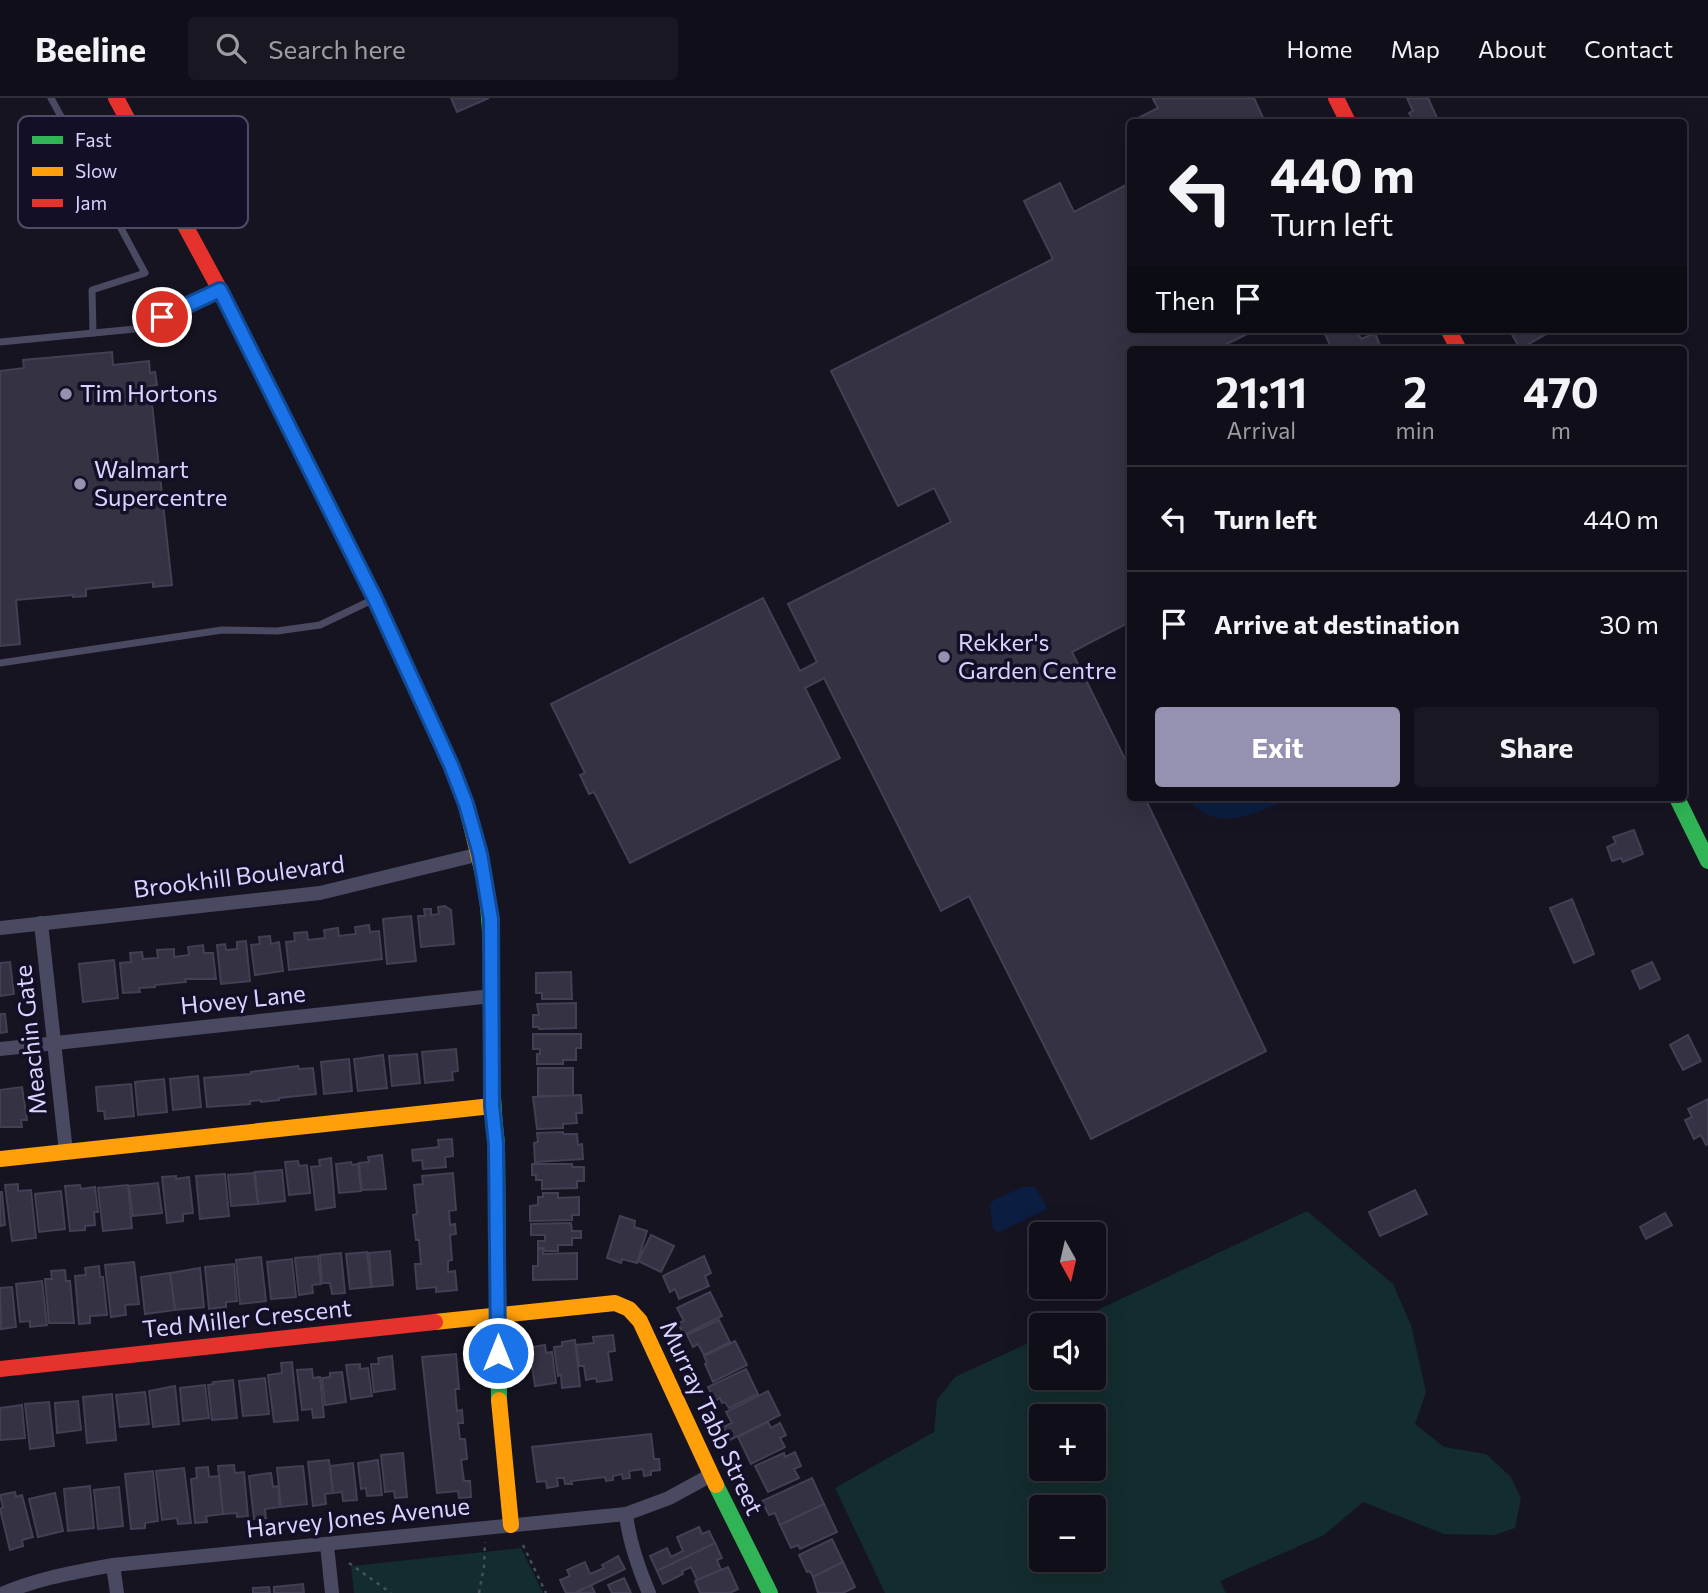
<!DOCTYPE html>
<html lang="en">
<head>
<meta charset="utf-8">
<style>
	body { margin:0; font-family:Commissioner,sans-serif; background:#191822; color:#f1f3f6; height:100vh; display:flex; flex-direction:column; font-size:26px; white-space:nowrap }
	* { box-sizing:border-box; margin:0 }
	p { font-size:23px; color:#9c9ca2 }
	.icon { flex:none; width:38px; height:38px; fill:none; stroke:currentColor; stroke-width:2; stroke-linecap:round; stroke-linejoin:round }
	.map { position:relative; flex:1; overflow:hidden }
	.panel { position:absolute; left:1127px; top:248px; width:560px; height:455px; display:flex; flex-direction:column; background:#100f19; border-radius:7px; box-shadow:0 7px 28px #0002,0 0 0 2px #302f38 }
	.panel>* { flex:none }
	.banner { position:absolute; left:1127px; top:21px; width:560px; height:214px; border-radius:7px; box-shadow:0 7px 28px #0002,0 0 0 2px #302f38; background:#100f19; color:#f1f3f6; overflow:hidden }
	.needle { width:46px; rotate:172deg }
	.controls { position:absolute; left:1029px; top:1124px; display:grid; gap:14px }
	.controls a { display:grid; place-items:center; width:77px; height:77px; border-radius:7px; background:#100f19; box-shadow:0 7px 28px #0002,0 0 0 2px #302f38; font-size:35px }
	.pin { position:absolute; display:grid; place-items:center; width:60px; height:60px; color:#fff; margin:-30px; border:4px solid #fff; border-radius:50%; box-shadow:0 2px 7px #0007 }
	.me { position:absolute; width:77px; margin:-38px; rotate:0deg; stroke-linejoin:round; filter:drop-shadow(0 0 5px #0008) }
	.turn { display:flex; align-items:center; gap:24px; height:147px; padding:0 28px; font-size:32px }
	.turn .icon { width:91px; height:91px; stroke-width:2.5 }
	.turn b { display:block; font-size:49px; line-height:60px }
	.then { display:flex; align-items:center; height:66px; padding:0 28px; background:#0003; gap:14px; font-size:26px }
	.eta { display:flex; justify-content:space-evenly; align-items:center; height:119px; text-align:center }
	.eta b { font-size:42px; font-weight:700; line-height:49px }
	.primary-button { display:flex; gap:14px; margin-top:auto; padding:14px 28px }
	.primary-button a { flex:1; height:80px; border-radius:7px; background:#9591b1; color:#fff; font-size:28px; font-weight:700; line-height:80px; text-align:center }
	.primary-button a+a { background:#191822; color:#f1f3f6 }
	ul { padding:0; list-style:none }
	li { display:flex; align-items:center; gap:21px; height:105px; padding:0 28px; border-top:2px solid #302f38 }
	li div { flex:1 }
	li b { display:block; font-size:26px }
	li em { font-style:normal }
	header { display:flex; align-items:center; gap:42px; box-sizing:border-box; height:98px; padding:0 35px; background:#100f19; border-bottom:2px solid #302f38 }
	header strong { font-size:33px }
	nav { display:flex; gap:38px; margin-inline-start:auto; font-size:24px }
	.search { width:490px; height:63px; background:#191822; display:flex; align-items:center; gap:18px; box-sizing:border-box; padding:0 24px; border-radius:7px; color:#9c9ca2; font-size:26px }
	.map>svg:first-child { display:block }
</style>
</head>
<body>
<header>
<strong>Beeline</strong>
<div class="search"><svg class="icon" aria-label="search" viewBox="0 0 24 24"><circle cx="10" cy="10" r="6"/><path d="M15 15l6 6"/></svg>Search here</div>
<nav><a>Home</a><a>Map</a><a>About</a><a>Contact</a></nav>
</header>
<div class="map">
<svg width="1708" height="1495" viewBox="0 0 1708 1495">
	<rect width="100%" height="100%" fill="#161421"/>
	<g fill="#132c2d" fill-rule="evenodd">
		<path d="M1307,1113L1393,1186L1411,1227L1426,1294L1415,1326L1444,1349L1486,1356L1511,1379L1521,1400L1515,1430L1494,1437L1444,1436L1363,1404L1324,1437L1220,1483L1226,1495H885L835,1390L934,1334L937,1302L955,1279L1041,1239V1279H1094V1227H1066ZM1041,1318H1094V1370H1041ZM1041,1409H1094V1461H1041Z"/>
		<polygon points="521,1450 543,1495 354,1495 351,1468"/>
	</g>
	<g fill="#0b1e41">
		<path d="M1188,700H1293C1258,713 1216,739 1188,700Z"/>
		<polygon points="1023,1089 1035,1089 1048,1111 999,1134 993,1131 990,1107 994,1102"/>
	</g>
	<g fill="#343243" stroke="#433f54" stroke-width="2">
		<polygon points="451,0 489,0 457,14"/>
		<polygon points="1156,0 1254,0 1265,24 1137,24 1136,21 1158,10 1153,1"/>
		<polygon points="1407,0 1428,0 1439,24 1414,24 1409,15 1413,13"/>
		<polygon points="1060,85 1074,114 1130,85 1130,231 1257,231 1215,252 1130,252 1130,524 1072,554 1130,671 1130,700 1145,700 1266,953 1091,1041 969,798 941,813 824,580 805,590 840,660 630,765 594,694 589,696 580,677 585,675 551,606 763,500 800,573 817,564 788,506 951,424 934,390 898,408 831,273 1053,161 1024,103"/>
		<polygon points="1323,231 1356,231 1361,241 1375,235 1382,252 1332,252"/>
		<polygon points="1509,231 1546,231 1548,235 1520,251"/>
		<polygon points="112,254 113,267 149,263 150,275 155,274 157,287 150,288 172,487 153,489 153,484 86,491 86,498 73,499 73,497 16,502 20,546 0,548 0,273 24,270 23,262"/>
		<polygon points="1634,732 1643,756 1623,764 1621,760 1612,763 1607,749 1616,745 1613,739"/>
		<polygon points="1572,801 1594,856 1574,865 1550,810"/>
		<polygon points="445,808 451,812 454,846 421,849 418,818 425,818 424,811 431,811 431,817 439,816 438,809"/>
		<polygon points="411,818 416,863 387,866 383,821"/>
		<polygon points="369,827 370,834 379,833 382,861 289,872 286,844 295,843 294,835 307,834 308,842 325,840 324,832 338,830 339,838 356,836 355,829"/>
		<polygon points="270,838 271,846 279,844 283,873 255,877 251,847 260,846 259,839"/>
		<polygon points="246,843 250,883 221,886 217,847 225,846 226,852 237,851 237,844"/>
		<polygon points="203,847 204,855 213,855 216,881 185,881 186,884 155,887 155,889 139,890 140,894 123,895 120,865 131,864 130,855 142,854 143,861 158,860 157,852 174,851 174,859 189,857 188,849"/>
		<polygon points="114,862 118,900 83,904 79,866"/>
		<polygon points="10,864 14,896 0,898 0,865"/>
		<polygon points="1652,864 1660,881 1640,891 1632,873"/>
		<polygon points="571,874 572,901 542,901 542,895 536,895 536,875"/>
		<polygon points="576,905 576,930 539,931 539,929 533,929 533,917 539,917 537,906"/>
		<polygon points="0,916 5,916 7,934 0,935"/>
		<polygon points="533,936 581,936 581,950 576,950 576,962 563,962 563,966 537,966 537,956 540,956 540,951 533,951"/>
		<polygon points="1688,937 1701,963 1683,972 1670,947"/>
		<polygon points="456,951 458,973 452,974 453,982 425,985 422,954"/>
		<polygon points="417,956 420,985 392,988 389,958"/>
		<polygon points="383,957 387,990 358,993 354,961"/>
		<polygon points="349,961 352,993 324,996 321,964"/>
		<polygon points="298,968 299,971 313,970 316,996 279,1000 279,1002 261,1004 261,1002 250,1003 250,1006 207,1009 204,980 251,976 251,974"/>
		<rect x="538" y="970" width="35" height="28"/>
		<polygon points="198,978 201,1009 173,1012 170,981"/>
		<polygon points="164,981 167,1014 138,1017 135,984"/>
		<polygon points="131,986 134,1018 105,1021 104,1013 98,1013 96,989"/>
		<polygon points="22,989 27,1022 21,1022 22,1029 0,1029 0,992"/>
		<polygon points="581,997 582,1015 576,1015 577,1025 563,1026 563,1030 537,1031 533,999"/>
		<polygon points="1708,1001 1708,1046 1706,1047 1701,1037 1694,1041 1685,1022 1692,1019 1688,1011"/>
		<polygon points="563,1034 563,1036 577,1036 578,1047 582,1046 583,1061 535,1064 534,1045 538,1044 537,1035"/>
		<polygon points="452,1041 453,1058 445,1059 446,1069 423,1071 422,1062 413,1063 412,1052 439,1049 438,1042"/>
		<polygon points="382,1057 386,1091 362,1092 359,1065 369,1064 368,1059"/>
		<polygon points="331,1060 335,1109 316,1112 311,1069 320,1068 319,1062"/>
		<polygon points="298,1063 299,1068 307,1067 310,1095 289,1097 285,1064"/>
		<polygon points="351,1064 352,1067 358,1066 361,1093 339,1095 336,1066"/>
		<polygon points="532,1066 572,1066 572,1069 584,1069 584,1083 577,1083 577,1090 542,1091 542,1082 536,1082 536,1077 532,1077"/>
		<polygon points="282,1072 285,1103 258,1106 255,1074"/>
		<polygon points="254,1075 258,1106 231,1108 228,1077"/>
		<polygon points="453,1075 456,1112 449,1113 450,1127 455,1126 456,1136 450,1137 452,1162 448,1163 448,1174 455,1173 457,1192 436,1194 436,1189 417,1191 415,1166 421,1166 419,1142 416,1142 413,1117 417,1116 414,1087 423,1086 422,1078"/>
		<polygon points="225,1076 229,1118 200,1121 196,1078"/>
		<polygon points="176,1078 176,1081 189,1079 193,1115 183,1116 183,1123 167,1125 162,1079"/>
		<polygon points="158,1085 162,1115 133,1118 129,1088"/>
		<polygon points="18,1086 18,1093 31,1092 36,1140 12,1143 5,1087"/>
		<polygon points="80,1087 81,1091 95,1089 98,1114 94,1114 95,1127 85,1128 85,1132 70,1133 65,1088"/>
		<polygon points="128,1087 132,1130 103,1133 98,1090"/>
		<polygon points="1415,1092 1427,1116 1380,1138 1369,1114"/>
		<polygon points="61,1093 65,1131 39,1134 35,1096"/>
		<polygon points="0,1094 2,1094 5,1127 0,1128"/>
		<polygon points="543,1095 558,1095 558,1100 579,1099 579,1117 572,1117 572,1122 530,1123 530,1108 538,1107 538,1099 543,1099"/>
		<polygon points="1665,1115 1672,1127 1646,1141 1640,1129"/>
		<polygon points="620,1118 635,1123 634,1129 647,1133 637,1165 622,1161 621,1165 607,1160"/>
		<polygon points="571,1125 572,1133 581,1133 581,1140 572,1140 572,1147 558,1147 558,1153 544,1153 544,1150 538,1150 538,1143 545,1143 545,1137 531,1137 531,1126"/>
		<polygon points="651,1137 674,1148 661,1174 638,1163"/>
		<polygon points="538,1151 543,1151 543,1156 577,1155 577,1181 533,1182 533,1168 538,1168"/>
		<polygon points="390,1153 393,1187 372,1189 369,1155"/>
		<polygon points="367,1154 371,1189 350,1191 346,1156"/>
		<polygon points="341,1155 345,1195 332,1196 330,1185 322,1185 320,1157"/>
		<polygon points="318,1158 321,1186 312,1187 313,1195 299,1197 295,1160"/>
		<polygon points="704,1158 711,1175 705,1178 709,1188 679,1201 675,1191 670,1194 663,1178"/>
		<polygon points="261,1159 266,1203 240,1206 236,1162"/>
		<polygon points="292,1161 296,1199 271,1201 267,1164"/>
		<polygon points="134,1164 139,1206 125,1207 126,1217 111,1219 105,1167"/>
		<polygon points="234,1166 237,1203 226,1204 226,1209 209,1211 205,1169"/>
		<polygon points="99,1168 100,1179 103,1179 107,1217 90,1218 90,1225 79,1226 75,1178 86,1177 85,1170"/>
		<polygon points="200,1170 204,1209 175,1212 170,1175"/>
		<polygon points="65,1172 66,1183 70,1183 74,1225 49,1225 45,1181 52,1181 51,1173"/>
		<polygon points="170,1175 175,1212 145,1216 141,1179"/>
		<polygon points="42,1183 47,1227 30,1229 30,1223 20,1224 16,1186"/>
		<polygon points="12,1189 16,1229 1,1231 0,1190"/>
		<polygon points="710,1194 722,1218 684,1237 678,1225 684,1223 677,1210"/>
		<polygon points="719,1222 730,1244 704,1257 698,1246 693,1249 687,1237"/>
		<polygon points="613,1237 615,1253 608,1254 612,1282 597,1284 596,1280 586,1282 584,1268 579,1268 576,1247 594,1245 593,1239"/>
		<polygon points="575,1242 580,1288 562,1290 561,1277 558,1278 554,1249 562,1248 562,1244"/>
		<polygon points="735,1243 747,1267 713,1284 705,1266 707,1265 704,1258"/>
		<polygon points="545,1247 546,1255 552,1254 556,1285 535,1288 531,1261 528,1261 527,1250"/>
		<polygon points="456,1256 459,1291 455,1291 457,1313 462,1312 463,1325 458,1325 460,1341 465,1341 467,1361 461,1362 464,1383 470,1383 471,1399 459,1400 458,1393 437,1395 422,1259"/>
		<polygon points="392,1258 395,1291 374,1294 371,1266 379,1266 378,1260"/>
		<polygon points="292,1264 298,1322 274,1324 268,1277 282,1275 281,1265"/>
		<polygon points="360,1266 360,1271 368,1270 372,1298 351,1301 346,1267"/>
		<polygon points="312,1271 313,1280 320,1279 324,1319 313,1320 312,1311 302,1312 297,1272"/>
		<polygon points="746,1271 758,1296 729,1310 725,1304 722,1305 720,1300 715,1303 708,1289"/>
		<polygon points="342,1274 346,1304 325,1307 322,1280 330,1279 330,1275"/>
		<polygon points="265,1280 269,1316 243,1318 239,1283"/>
		<polygon points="233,1282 237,1320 212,1322 208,1287 214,1286 213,1284"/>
		<polygon points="205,1287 209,1320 183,1323 180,1290"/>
		<polygon points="175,1288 179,1326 153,1329 149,1293"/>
		<polygon points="768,1293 780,1317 730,1342 723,1329 732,1325 726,1314"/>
		<polygon points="145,1294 149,1326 120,1329 116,1297"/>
		<polygon points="112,1296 116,1342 87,1345 83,1299"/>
		<polygon points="78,1303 81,1332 57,1335 55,1305"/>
		<polygon points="49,1304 54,1348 30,1351 25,1306"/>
		<polygon points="22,1307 25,1340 0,1342 0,1310"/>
		<polygon points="768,1324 771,1330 780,1325 786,1337 780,1340 785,1349 751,1366 738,1339"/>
		<polygon points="651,1336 654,1361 659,1361 660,1372 651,1373 651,1377 644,1378 643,1371 629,1373 630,1380 623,1381 622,1376 613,1378 613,1382 606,1383 605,1379 571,1383 572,1386 565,1386 564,1380 557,1380 558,1388 547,1390 546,1383 537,1384 532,1349"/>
		<polygon points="795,1354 801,1368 794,1371 799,1380 768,1394 755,1368 784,1355 785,1359"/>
		<polygon points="403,1355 407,1399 395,1400 394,1393 385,1394 381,1357"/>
		<polygon points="329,1362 333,1395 325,1396 326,1406 313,1408 308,1364"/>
		<polygon points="378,1362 382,1397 367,1398 366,1390 361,1391 358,1365"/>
		<polygon points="353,1365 357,1402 343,1403 342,1394 333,1395 330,1368"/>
		<polygon points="234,1367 235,1375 244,1374 248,1418 237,1419 237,1415 223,1416 218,1368"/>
		<polygon points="303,1368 307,1406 281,1409 277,1370"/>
		<polygon points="208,1369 209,1379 219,1378 223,1416 206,1418 207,1424 195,1425 191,1381 197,1380 196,1370"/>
		<polygon points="184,1370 191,1425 178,1426 177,1420 162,1422 156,1373"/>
		<polygon points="153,1373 158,1423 145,1425 145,1430 131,1431 125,1376"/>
		<polygon points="271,1375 273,1389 278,1388 280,1409 265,1411 266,1420 254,1421 249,1378"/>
		<polygon points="812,1380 824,1406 780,1427 775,1415 769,1417 762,1403"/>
		<polygon points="90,1388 94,1430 68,1433 64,1391"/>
		<polygon points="119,1389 123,1428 98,1431 94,1392"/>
		<polygon points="15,1394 16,1399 22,1397 33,1439 22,1442 23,1448 10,1452 0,1411 3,1409 0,1397"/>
		<polygon points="55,1395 63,1433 38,1439 29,1401"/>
		<polygon points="824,1406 837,1434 800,1451 798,1447 791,1450 780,1427"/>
		<polygon points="699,1429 702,1436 709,1433 715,1445 657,1473 650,1458 667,1450 671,1459 683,1453 677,1439"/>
		<polygon points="832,1441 843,1464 813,1479 810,1473 807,1474 799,1457"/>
		<polygon points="715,1445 722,1460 717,1462 721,1472 697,1482 691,1469 682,1473 683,1476 663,1486 657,1473"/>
		<polygon points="618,1458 625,1471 575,1495 566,1495 560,1482 570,1478 567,1472 585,1464 590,1476 604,1470 602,1467"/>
		<polygon points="843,1464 855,1489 843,1495 818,1495 813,1479"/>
		<polygon points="728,1469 738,1491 730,1495 700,1495 695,1483"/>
		<polygon points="624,1480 631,1495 612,1495 608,1487"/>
		<polygon points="303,1486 304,1495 274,1495 274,1489"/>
		<polygon points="591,1487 595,1495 575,1495"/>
		<polygon points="269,1489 270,1495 253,1495 253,1490"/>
	</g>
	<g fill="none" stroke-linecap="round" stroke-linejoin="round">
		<g stroke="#44505f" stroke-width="2.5" stroke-dasharray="3.5 5" stroke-linecap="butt">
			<polyline points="523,1447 546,1495"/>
			<polyline points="349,1465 391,1495"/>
			<polyline points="479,1495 484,1468 485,1444"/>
		</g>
		<g stroke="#4a4962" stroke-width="7">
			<polyline points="51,0 145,175 92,192 93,235"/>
			<polyline points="0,244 135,231 218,193"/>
			<polyline points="0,565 222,532 277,533 320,527 372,502"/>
		</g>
		<g stroke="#4a4962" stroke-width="14">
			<polyline points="41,825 66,1054"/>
			<polyline points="0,830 320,795 480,756"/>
			<polyline points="0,951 492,898"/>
			<path d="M626,1416C629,1444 638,1469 649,1495"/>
			<polyline points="327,1447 332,1495"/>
			<polyline points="113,1467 117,1495"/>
			<path d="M4,1495C39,1480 76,1474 113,1467L626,1416L669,1400L711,1377"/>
		</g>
		<g stroke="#30b455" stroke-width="16">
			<polyline points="1677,700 1708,763"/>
			<path d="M485,784C498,871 486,959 497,1046L499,1302"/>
			<polyline points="716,1387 770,1495"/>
		</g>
		<g stroke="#ff9f0a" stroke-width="16">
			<polyline points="368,487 451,667 466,706 485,784"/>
			<polyline points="0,1061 492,1008"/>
			<polyline points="435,1224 615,1205 629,1211 640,1223 716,1387"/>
			<polyline points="499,1302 511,1427"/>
		</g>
		<g stroke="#e5322d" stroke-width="16">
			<polyline points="116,0 220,192 368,487"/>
			<polyline points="1336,0 1348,24"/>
			<polyline points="1448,231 1459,252"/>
			<polyline points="0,1271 435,1224"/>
		</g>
	</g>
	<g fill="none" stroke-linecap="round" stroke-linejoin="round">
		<defs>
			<polyline id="route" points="162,219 220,192 375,501 451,667 466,706 480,756 491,821 492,1008 496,1046 498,1255"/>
		</defs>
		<use href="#route" stroke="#114b97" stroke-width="18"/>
		<use href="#route" stroke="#1a73e8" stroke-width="12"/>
	</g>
	<g fill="#9591b1" stroke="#130f26" stroke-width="2.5">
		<circle cx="66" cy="296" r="7"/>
		<circle cx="80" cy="386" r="7"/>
		<circle cx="944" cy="559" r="7"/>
	</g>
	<g text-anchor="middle" stroke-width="7" stroke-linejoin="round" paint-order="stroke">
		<g font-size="24" fill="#d9d4ff" stroke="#130f26" text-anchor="start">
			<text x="80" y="304">Tim Hortons</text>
			<text x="94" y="380">Walmart<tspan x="94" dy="28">Supercentre</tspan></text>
			<text x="958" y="553">Rekker's<tspan x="958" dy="28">Garden Centre</tspan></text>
		</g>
		<g font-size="24" fill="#d9d4ff" stroke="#130f26">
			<text transform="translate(239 779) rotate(-7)" y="8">Brookhill Boulevard</text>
			<text transform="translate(243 902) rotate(-6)" y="8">Hovey Lane</text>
			<text transform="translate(31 942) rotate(-96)" y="8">Meachin Gate</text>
			<text transform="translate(247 1221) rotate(-6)" y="8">Ted Miller Crescent</text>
			<text transform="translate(711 1320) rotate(65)" y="8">Murray Tabb Street</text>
			<text transform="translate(358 1420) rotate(-6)" y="8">Harvey Jones Avenue</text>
		</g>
	</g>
	<rect x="18" y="18" width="230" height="112" rx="10" fill="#130f26" stroke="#4e4a67" stroke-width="2"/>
	<rect x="32" y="38" width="31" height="8" fill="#30b455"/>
	<rect x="32" y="69" width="31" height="9" fill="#ff9f0a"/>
	<rect x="32" y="101" width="31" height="8" fill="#e5322d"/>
	<g font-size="19" fill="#d9d4ff">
		<text x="75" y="49">Fast</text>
		<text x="75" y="80">Slow</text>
		<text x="75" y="112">Jam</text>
	</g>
</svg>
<div class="controls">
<a><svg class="needle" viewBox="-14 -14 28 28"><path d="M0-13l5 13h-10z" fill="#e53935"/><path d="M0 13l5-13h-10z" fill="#9c9ca2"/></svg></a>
<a><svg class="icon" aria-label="sound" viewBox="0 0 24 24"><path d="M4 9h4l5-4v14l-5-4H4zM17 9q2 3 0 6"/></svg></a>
<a>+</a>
<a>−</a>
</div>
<div class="pin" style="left:162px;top:219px;background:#d93025"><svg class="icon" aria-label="arrive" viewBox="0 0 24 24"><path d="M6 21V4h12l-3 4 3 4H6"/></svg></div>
<svg class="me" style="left:498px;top:1255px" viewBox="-20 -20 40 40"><circle r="17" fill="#1a73e8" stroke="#fff" stroke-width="3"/><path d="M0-11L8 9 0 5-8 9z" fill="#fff"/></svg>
<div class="banner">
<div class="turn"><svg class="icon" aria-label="left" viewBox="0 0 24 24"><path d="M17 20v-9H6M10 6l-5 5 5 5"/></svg><div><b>440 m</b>Turn left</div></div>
<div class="then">Then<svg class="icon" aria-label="arrive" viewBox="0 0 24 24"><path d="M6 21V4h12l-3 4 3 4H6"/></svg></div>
</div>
<section class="panel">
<div class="eta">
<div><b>21:11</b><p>Arrival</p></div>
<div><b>2</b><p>min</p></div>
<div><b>470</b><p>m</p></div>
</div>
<ul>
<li><svg class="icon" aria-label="left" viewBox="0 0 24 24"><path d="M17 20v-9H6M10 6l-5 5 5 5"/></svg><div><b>Turn left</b></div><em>440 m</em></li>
<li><svg class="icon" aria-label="arrive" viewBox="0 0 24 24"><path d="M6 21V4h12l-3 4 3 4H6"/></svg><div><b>Arrive at destination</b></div><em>30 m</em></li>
</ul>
<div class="primary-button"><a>Exit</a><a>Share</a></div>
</section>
</div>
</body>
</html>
